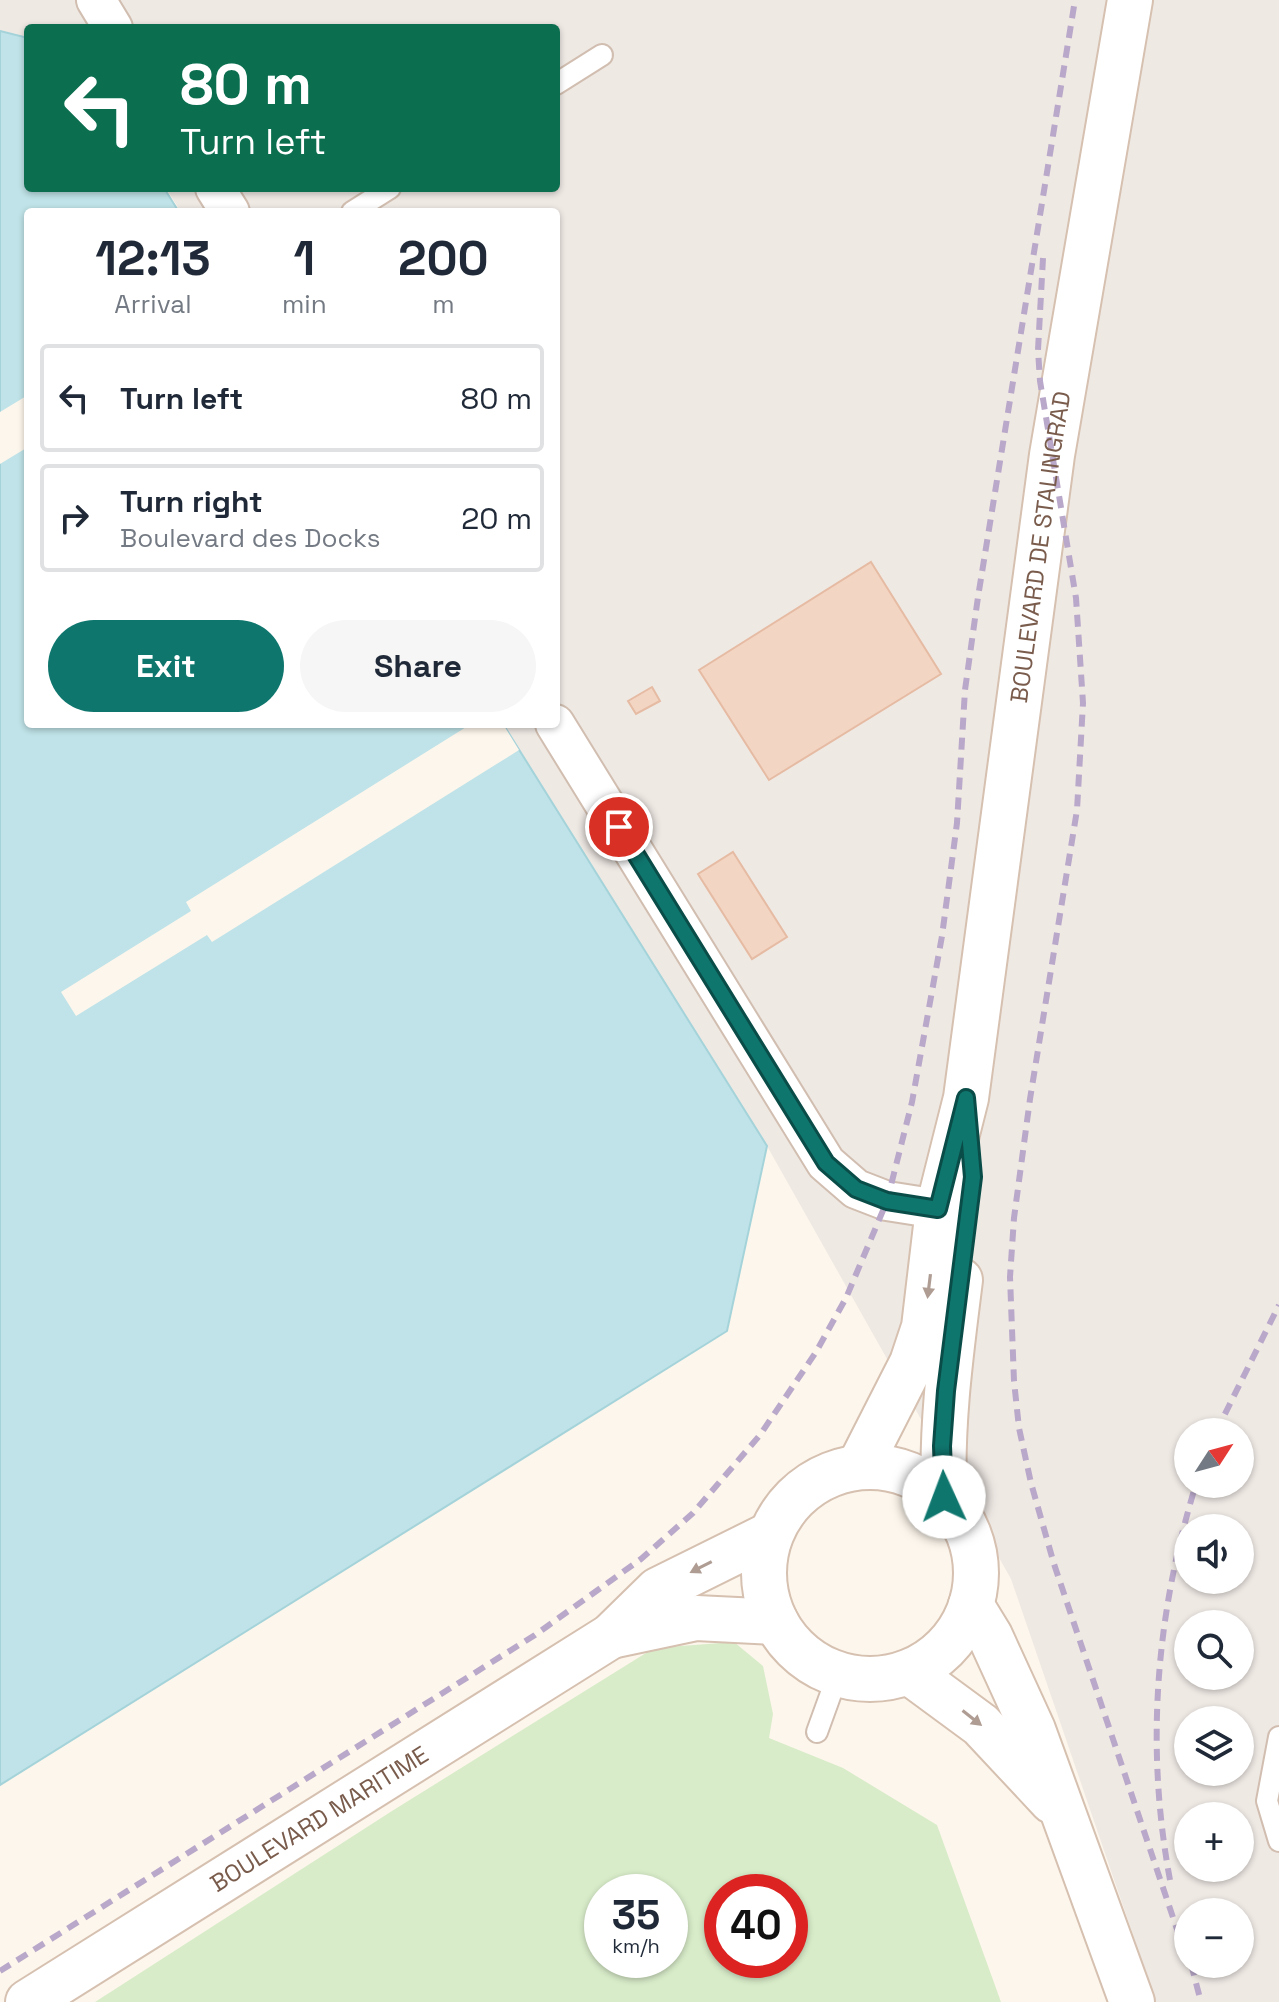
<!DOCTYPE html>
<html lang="en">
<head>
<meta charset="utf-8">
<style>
	body { margin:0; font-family:"Space Grotesk",sans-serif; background:#f6f6f7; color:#1f2937; height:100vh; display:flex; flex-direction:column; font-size:30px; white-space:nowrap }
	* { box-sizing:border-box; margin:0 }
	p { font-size:26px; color:#747a83 }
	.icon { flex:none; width:44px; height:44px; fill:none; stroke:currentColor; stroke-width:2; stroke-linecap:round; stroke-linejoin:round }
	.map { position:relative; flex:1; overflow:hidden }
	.drawer { position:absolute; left:24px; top:208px; width:536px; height:520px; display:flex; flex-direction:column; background:#fff; border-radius:8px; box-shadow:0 2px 6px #0004 }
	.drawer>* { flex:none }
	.banner { position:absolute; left:24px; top:24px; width:536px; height:168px; border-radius:8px; box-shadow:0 2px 6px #0004; background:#0b6e4f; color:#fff; overflow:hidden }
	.needle { width:52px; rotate:54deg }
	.controls { position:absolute; left:1174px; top:1418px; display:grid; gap:16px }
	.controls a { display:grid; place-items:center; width:80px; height:80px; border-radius:50%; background:#fff; box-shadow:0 2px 6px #0004; font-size:40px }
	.speed { position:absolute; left:584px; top:1874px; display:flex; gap:16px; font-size:40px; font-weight:700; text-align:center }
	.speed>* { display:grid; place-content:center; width:104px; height:104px; border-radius:50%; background:#fff; box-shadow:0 2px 6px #0004; line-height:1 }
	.speed small { font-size:20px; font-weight:400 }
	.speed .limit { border:12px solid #d22; background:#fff; color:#111 }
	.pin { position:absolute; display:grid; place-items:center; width:68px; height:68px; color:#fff; margin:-34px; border:4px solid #fff; border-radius:50%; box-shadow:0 2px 8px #0007 }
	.me { position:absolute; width:88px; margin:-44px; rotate:358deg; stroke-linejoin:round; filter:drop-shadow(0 0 6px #0008) }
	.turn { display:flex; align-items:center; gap:28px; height:168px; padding:0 24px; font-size:36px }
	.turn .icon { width:104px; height:104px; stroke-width:2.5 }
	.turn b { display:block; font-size:56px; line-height:68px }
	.eta { display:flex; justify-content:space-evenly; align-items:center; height:136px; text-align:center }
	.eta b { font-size:48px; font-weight:600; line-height:56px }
	.action { display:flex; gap:16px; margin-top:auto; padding:16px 24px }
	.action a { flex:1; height:92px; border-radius:48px; background:#0f766e; color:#fff; font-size:32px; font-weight:600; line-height:92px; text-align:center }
	.action a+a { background:#f6f6f7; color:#1f2937 }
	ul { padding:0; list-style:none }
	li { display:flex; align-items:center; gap:24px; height:108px; margin:0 16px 12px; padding:0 8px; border:4px solid #e0e1e3; border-radius:8px }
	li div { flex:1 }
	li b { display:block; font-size:30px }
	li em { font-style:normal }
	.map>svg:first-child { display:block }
</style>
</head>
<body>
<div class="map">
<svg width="1279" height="2002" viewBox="0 0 1279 2002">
	<rect width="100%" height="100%" fill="#fdf6ec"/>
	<path fill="#efe9e4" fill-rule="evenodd" d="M0,0H1279V2002H1156L1011,1579L767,1146L502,724H556V212H181L166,188H556V28H28V38L0,31ZM1188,1432H1240V1484H1188ZM1188,1528H1240V1580H1188ZM1188,1624H1240V1676H1188ZM1188,1720H1240V1772H1188ZM1188,1816H1240V1868H1188ZM1188,1912H1240V1964H1188Z"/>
	<path fill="#d8ecc9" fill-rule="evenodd" d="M734,1642L763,1666L773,1714L769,1738L843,1768L937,1825L1001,2002H95L392,1811L654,1648ZM602,1892H670V1960H602ZM722,1892H790V1960H722Z"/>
	<polygon fill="#bfe3e8" stroke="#a5d3da" stroke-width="2" points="0,31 28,38 28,188 164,188 179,212 28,212 28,724 503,724 767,1146 727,1331 0,1785"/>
	<g fill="#fdf6ec">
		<polygon points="28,395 28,447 0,464 0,412"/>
		<polygon points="471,724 503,724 519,750 212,942 207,935 76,1016 61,992 191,911 186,902"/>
	</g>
	<g fill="#f3d5c3" stroke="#e6bba3" stroke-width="2">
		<polygon points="871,562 941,674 769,780 699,670"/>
		<polygon points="652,687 660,701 636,714 628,701"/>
		<polygon points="733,852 787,937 752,959 698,874"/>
	</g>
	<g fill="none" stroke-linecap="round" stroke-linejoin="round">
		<defs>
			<g id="lane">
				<polyline points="556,84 602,55"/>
				<polyline points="352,212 390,188"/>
				<polyline points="817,1732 838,1674"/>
				<polyline points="1279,1737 1267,1801 1279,1841"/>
			</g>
			<g id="street">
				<polyline points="96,0 113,28"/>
				<polyline points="215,188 230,212"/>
				<polyline points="555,724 826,1163 856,1189 887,1201 938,1209"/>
			</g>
			<g id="secondary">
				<path id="s1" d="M859,1467L912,1363L924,1327L938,1209L966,1098L1052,455L1130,0"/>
				<circle cx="870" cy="1573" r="106"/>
				<path d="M944,1497C941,1423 951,1352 960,1280"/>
				<polyline points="971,1605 990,1636 1033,1730 1132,2002"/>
				<polyline points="611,1636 696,1618 776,1622"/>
				<polyline points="909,1672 981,1725 1052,1801"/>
				<path id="s2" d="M28,2002L611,1636L658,1590L771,1534"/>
			</g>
		</defs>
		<use href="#lane" stroke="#d1beb0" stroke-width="24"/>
		<use href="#street" stroke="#d1beb0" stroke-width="42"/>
		<use href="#secondary" stroke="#d6c0b0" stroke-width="48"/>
		<use href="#lane" stroke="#fff" stroke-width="20"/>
		<use href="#street" stroke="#fff" stroke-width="38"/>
		<use href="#secondary" stroke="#fff" stroke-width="44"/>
		<g stroke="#b9a8c9" stroke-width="6" stroke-dasharray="12 8" stroke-linecap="butt">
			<polyline points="1043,258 1038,350 1040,381 1076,598 1083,703 1077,810 1030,1099 1014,1218 1010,1277 1014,1381 1019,1428 1031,1483 1054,1564 1188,1962"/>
			<polyline points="1216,1432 1279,1305"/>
			<path d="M1170,1880C1145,1746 1156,1614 1196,1484"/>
			<polyline points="1191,1964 1201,2002"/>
			<polyline points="0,1971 535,1635 641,1559 693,1513 760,1435 816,1352 846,1298 887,1201 912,1102 942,936 957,823 965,690 978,597 1075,0"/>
		</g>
	</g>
	<defs><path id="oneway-solid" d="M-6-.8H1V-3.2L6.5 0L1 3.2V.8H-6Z" transform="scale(2)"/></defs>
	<g fill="#af9d94">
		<use href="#oneway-solid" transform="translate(929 1286) rotate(97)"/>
		<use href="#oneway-solid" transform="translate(701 1567) rotate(153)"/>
		<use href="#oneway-solid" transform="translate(972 1718) rotate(38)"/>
	</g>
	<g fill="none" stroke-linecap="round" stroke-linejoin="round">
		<defs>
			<polyline id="route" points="619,827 826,1163 856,1189 887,1201 938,1209 966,1098 973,1177 946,1391 942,1446 944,1497"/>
		</defs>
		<use href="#route" stroke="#0a4d48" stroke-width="20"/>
		<use href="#route" stroke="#0f766e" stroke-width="14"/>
	</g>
	<g text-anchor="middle" stroke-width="7" stroke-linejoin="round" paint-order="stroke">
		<g font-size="24" fill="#7a5c4d" stroke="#fffaf3">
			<text dy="8" stroke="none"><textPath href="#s1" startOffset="944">BOULEVARD DE STALINGRAD</textPath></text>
			<text dy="8" stroke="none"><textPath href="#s2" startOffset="344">BOULEVARD MARITIME</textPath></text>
		</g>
	</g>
</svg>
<div class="controls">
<a><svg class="needle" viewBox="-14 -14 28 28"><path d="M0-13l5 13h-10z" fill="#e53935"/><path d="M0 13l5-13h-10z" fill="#747a83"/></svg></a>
<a><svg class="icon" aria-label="sound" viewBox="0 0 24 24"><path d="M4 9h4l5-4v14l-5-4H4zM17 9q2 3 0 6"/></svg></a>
<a><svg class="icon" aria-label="search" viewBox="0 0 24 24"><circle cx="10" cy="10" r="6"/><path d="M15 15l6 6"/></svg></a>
<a><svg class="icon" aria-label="layers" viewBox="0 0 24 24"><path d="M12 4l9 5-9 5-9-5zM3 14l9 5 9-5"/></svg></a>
<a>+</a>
<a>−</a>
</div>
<div class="speed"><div>35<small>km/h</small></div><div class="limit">40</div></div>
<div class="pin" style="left:619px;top:827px;background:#d93025"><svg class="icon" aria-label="arrive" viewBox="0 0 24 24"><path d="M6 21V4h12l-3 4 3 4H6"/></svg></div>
<svg class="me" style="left:944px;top:1497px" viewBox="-20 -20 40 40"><circle r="19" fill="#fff"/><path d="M0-13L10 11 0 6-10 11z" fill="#0f766e"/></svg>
<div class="banner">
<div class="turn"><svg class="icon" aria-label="left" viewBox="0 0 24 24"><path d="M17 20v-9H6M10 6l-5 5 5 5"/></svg><div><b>80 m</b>Turn left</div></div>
</div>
<section class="drawer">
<div class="eta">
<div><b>12:13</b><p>Arrival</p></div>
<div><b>1</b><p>min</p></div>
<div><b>200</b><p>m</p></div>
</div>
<ul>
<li><svg class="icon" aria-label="left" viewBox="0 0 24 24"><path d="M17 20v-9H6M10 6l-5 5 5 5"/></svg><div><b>Turn left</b></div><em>80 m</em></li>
<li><svg class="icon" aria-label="right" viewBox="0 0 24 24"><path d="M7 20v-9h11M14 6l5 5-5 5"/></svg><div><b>Turn right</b><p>Boulevard des Docks</p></div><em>20 m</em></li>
</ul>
<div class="action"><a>Exit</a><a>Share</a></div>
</section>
</div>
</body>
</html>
